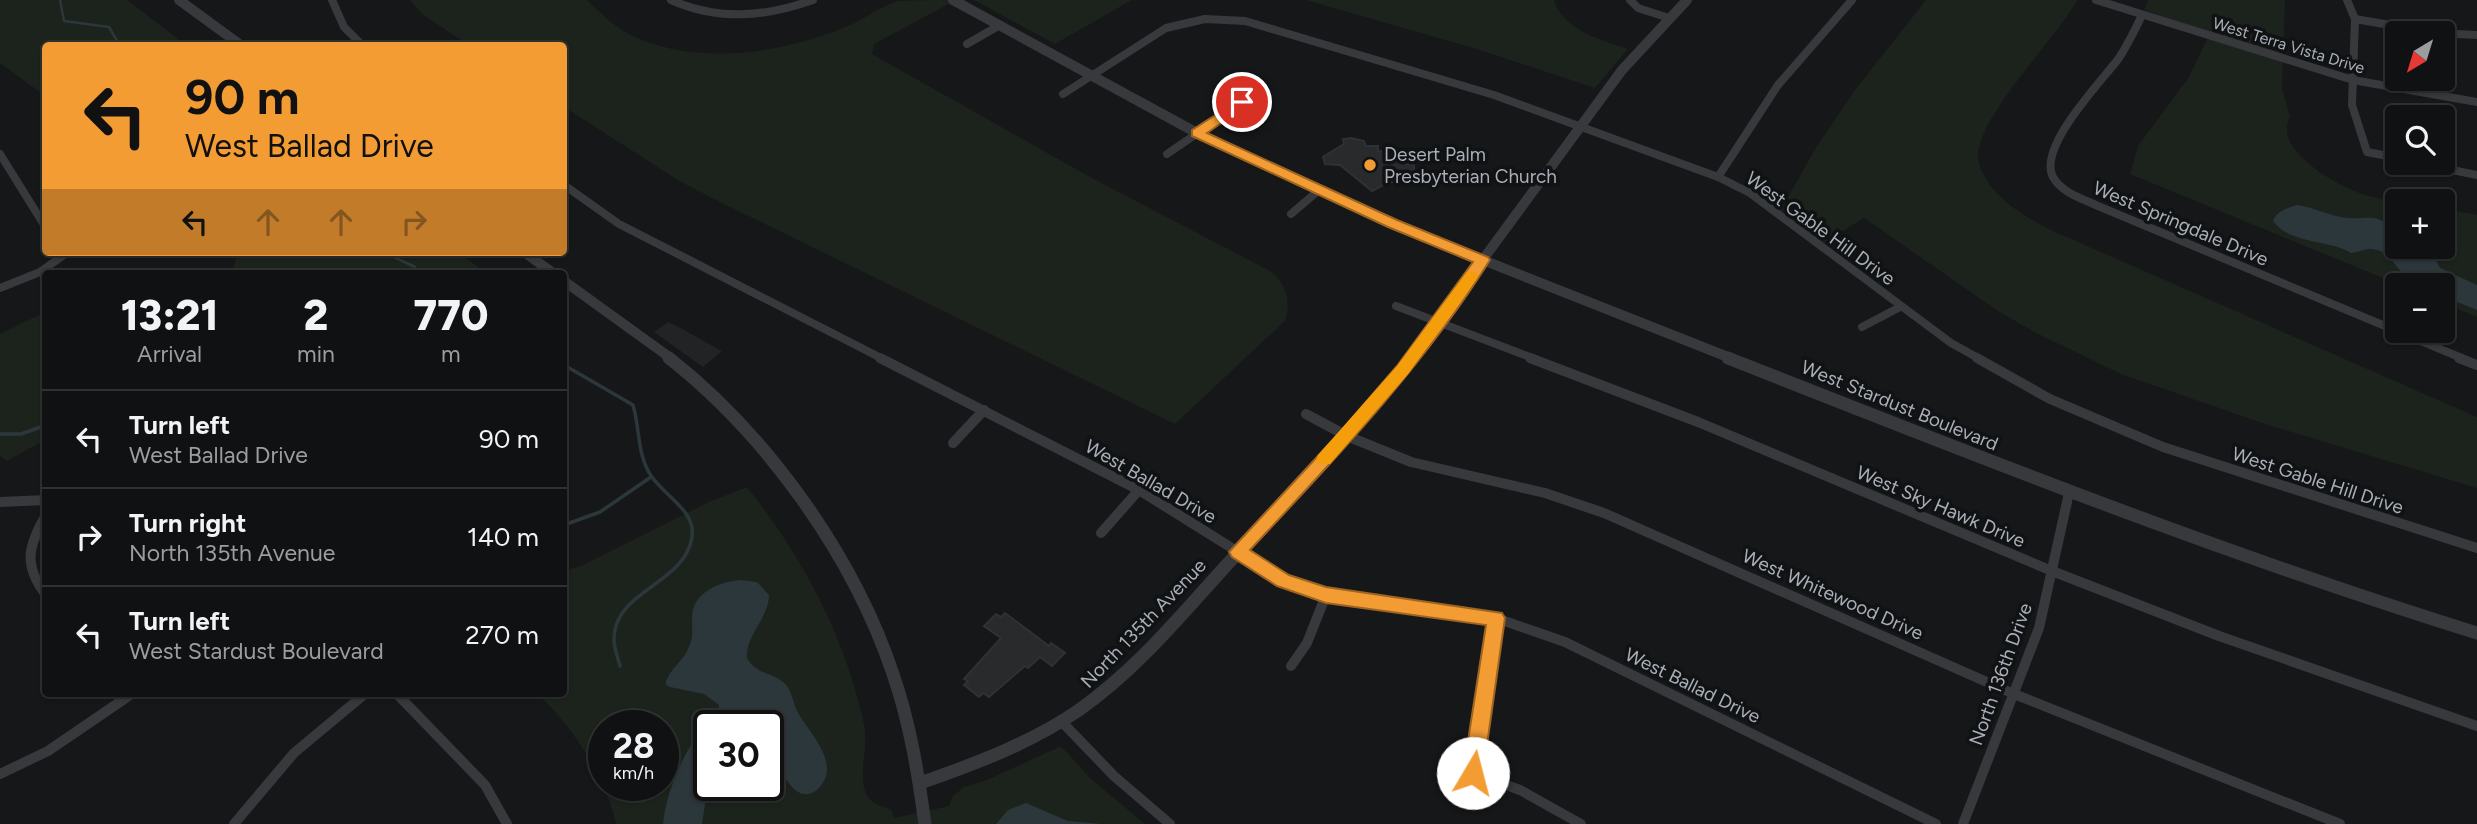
<!DOCTYPE html>
<html lang="en">
<head>
<meta charset="utf-8">
<style>
	body { margin:0; font-family:Figtree,sans-serif; background:#1e1f20; color:#f1f3f6; height:100vh; display:flex; flex-direction:column; font-size:26px; white-space:nowrap }
	* { box-sizing:border-box; margin:0 }
	p { font-size:23px; color:#9c9d9f }
	.icon { flex:none; width:38px; height:38px; fill:none; stroke:currentColor; stroke-width:2; stroke-linecap:round; stroke-linejoin:round }
	.map { position:relative; flex:1; overflow:hidden }
	.panel { position:absolute; left:42px; top:270px; width:525px; height:427px; display:flex; flex-direction:column; background:#101112; border-radius:7px; box-shadow:0 2px 5px #0004,0 0 0 2px #303132 }
	.panel>* { flex:none }
	.guide { position:absolute; left:42px; top:42px; width:525px; height:214px; border-radius:7px; box-shadow:0 2px 5px #0004,0 0 0 2px #303132; background:#f39c34; color:#111; overflow:hidden }
	.needle { width:46px; rotate:218deg }
	.buttons { position:absolute; left:2385px; top:21px; display:grid; gap:14px }
	.buttons a { display:grid; place-items:center; width:70px; height:70px; border-radius:7px; background:#101112; box-shadow:0 2px 5px #0004,0 0 0 2px #303132; font-size:35px }
	.speed { position:absolute; left:588px; top:710px; display:flex; gap:14px; font-size:35px; font-weight:700; text-align:center }
	.speed>* { display:grid; place-content:center; width:91px; height:91px; border-radius:50%; background:#101112; box-shadow:0 2px 5px #0004,0 0 0 2px #303132; line-height:1 }
	.speed small { font-size:18px; font-weight:400 }
	.speed .limit { border:4px solid #111; border-radius:10px; background:#fff; color:#111 }
	.pin { position:absolute; display:grid; place-items:center; width:60px; height:60px; color:#fff; margin:-30px; border:4px solid #fff; border-radius:50%; box-shadow:0 2px 7px #0007 }
	.me { position:absolute; width:77px; margin:-38px; rotate:8deg; stroke-linejoin:round; filter:drop-shadow(0 0 5px #0008) }
	.turn { display:flex; align-items:center; gap:24px; height:147px; padding:0 28px; font-size:32px }
	.turn .icon { width:91px; height:91px; stroke-width:2.5 }
	.turn b { display:block; font-size:49px; line-height:60px }
	.lanes { display:flex; align-items:center; height:66px; padding:0 28px; background:#0003; justify-content:center; gap:35px; direction:ltr }
	.lanes .off { opacity:.35 }
	.eta { display:flex; justify-content:space-evenly; align-items:center; height:119px; text-align:center }
	.eta b { font-size:42px; font-weight:800; line-height:49px }
	ul { padding:0; list-style:none }
	li { display:flex; align-items:center; gap:21px; height:98px; padding:0 28px; border-top:2px solid #303132 }
	li div { flex:1 }
	li b { display:block; font-size:26px }
	li em { font-style:normal }
	.map>svg:first-child { display:block }
</style>
</head>
<body>
<div class="map">
<svg width="2477" height="824" viewBox="0 0 2477 824">
	<rect width="100%" height="100%" fill="#161718"/>
	<polygon fill="#222325" points="668,322 677,326 722,351 703,367 654,332"/>
	<g fill="#1c231c" fill-rule="evenodd">
		<polygon points="0,0 127,0 186,45 46,46 45,96 0,63"/>
		<path d="M410,0H587C601,13 615,28 633,36C700,67 784,53 850,25C866,18 881,6 898,1C914,0 939,0 956,0L874,44L872,54L1090,177L1272,272C1288,288 1290,299 1286,320L1175,424L724,204L681,182L564,107V46L469,45L423,15Z"/>
		<polygon points="974,0 1132,0 1055,44"/>
		<path d="M1306,0H1554C1563,30 1601,40 1628,49L1595,88L1480,50Z"/>
		<path d="M1926,0H2077C2058,38 1968,125 1979,163C1988,196 2025,217 2053,231L2477,417V488L2265,424L2121,374L2036,333L1998,311L1864,218L1823,243L1777,209L1784,204L1817,146L1855,90Z"/>
		<path d="M2148,0H2285L2282,89L2290,117C2272,150 2337,185 2362,194C2374,198 2387,200 2400,201H2398V247H2443V208L2477,215V317L2443,303V285H2400L2130,174L2138,146L2189,77L2210,33L2144,10Z"/>
		<polygon points="238,252 458,252 486,273 232,273"/>
		<polygon points="45,312 45,440 7,461 0,456 0,334"/>
		<path d="M747,487C798,551 838,623 859,703C861,713 865,724 865,734C867,753 857,780 868,797C873,805 883,806 891,810L894,818L949,806L953,796L964,787L987,780L1059,747L1064,749L1090,778L1145,824H616C606,778 571,723 536,693H564V571L581,566L709,502ZM604,726H663V786H604ZM709,726H768V786H709Z"/>
	</g>
	<g fill="#2c373c">
		<path d="M2297,205C2312,207 2326,214 2341,217C2368,222 2376,208 2397,235L2398,247H2422L2432,253L2440,268L2477,285V310L2443,296V285C2426,285 2410,282 2398,268C2390,259 2387,251 2372,249C2365,248 2359,253 2351,253C2328,239 2291,245 2273,221C2277,211 2287,208 2297,205Z"/>
		<path d="M740,580L757,582L769,595C769,618 745,636 747,658C756,674 770,672 783,682C791,688 793,702 797,711C808,731 839,761 822,784C818,790 812,795 804,794C789,792 785,769 768,763V726H709V786H714L706,798L702,824H663C666,796 678,764 694,741C701,729 718,720 719,705L704,694L670,687L666,685V681C671,668 683,661 688,649C694,638 692,628 692,617C693,592 719,582 740,580Z"/>
		<polygon points="1026,803 1068,821 1101,824 996,824 1008,810"/>
	</g>
	<g fill="none" stroke-linecap="round" stroke-linejoin="round">
		<g stroke="#2c373c" stroke-width="2.5">
			<polyline points="60,0 64,21 109,27 120,46"/>
			<polyline points="383,252 415,267"/>
		</g>
		<g stroke="#2c373c" stroke-width="3.5">
			<path d="M564,365L633,405C640,428 637,457 652,477C665,496 696,511 692,537C685,585 613,590 614,640C614,648 618,658 620,666"/>
			<polyline points="0,434 21,434 46,425"/>
			<polyline points="564,525 600,512 651,477"/>
		</g>
	</g>
	<g fill="#292a2c" stroke="#303134" stroke-width="2">
		<polygon points="1351,138 1364,141 1366,146 1378,146 1378,151 1389,152 1400,157 1403,163 1414,165 1414,174 1405,183 1389,182 1372,191 1340,165 1325,164 1323,157 1344,144 1343,139"/>
		<polygon points="1005,613 1049,646 1051,643 1065,653 1052,666 1040,657 1028,668 1025,666 989,697 983,693 979,697 964,685 968,681 964,679 1001,638 984,626 996,614 1001,617"/>
	</g>
	<g fill="none" stroke-linecap="round" stroke-linejoin="round">
		<g stroke="#37393d" stroke-width="8">
			<polyline points="332,0 344,27 363,46"/>
			<path d="M671,0C718,21 765,17 813,0"/>
			<polyline points="1630,0 1638,8 1669,18"/>
			<polyline points="2096,0 2353,80 2477,102"/>
			<polyline points="2347,0 2355,19 2352,105 2367,152 2398,158"/>
			<path d="M2142,15C2135,30 2128,44 2119,58C2102,81 2037,147 2053,177C2062,193 2083,199 2098,206L2464,359"/>
			<polyline points="2355,19 2437,33 2477,35"/>
			<polyline points="967,44 1000,25"/>
			<polyline points="1063,94 1166,28 1205,19 1245,21 1494,95 1718,177 1750,193 1951,343 1980,359"/>
			<polyline points="0,154 46,228"/>
			<polyline points="1167,154 1243,102"/>
			<polyline points="2419,163 2477,175"/>
			<polyline points="1718,177 1778,85 1852,0"/>
			<polyline points="564,185 619,224 883,359"/>
			<polyline points="1291,214 1318,191"/>
			<polyline points="0,288 40,272 68,252"/>
			<polyline points="1396,306 1535,359"/>
			<polyline points="1862,327 1900,307"/>
		</g>
		<g stroke="#37393d" stroke-width="10">
			<polyline points="880,358 1139,490 1283,580 1326,595 1496,618 1565,642 1936,824"/>
			<polyline points="1530,358 1698,422 2052,571 2219,636 2477,726"/>
			<polyline points="1977,358 2050,399 2163,447 2477,548"/>
			<polyline points="2459,358 2477,365"/>
			<polyline points="1306,414 1347,436 1411,462 1545,493 1604,513 2014,694 2340,824"/>
			<polyline points="953,443 984,410"/>
			<polyline points="0,502 46,500"/>
			<path d="M46,515C28,546 23,565 46,595"/>
			<polyline points="1101,533 1139,490"/>
			<polyline points="1496,618 1473,773 1520,790 1581,824"/>
			<polyline points="1291,666 1307,643 1326,595"/>
			<polyline points="396,693 485,785 507,824"/>
			<polyline points="1063,723 1114,776 1170,824"/>
			<polyline points="0,774 48,751 133,693"/>
			<polyline points="234,824 294,753 366,693"/>
			<polyline points="1963,824 2039,628 2069,493"/>
		</g>
		<g stroke="#37393d" stroke-width="10">
			<polyline points="179,0 242,46"/>
			<polyline points="953,0 1197,133 1392,224 1733,359"/>
			<polyline points="524,252 553,273"/>
			<polyline points="564,281 672,359"/>
			<polyline points="1410,359 1622,70 1687,0"/>
		</g>
		<g stroke="#37393d" stroke-width="13">
			<path d="M669,358C767,435 853,555 893,674C910,723 918,773 925,824"/>
			<path d="M1728,358C1976,456 2223,554 2477,633"/>
			<path d="M920,783C975,764 1031,743 1079,710C1139,668 1185,610 1234,557C1295,492 1359,429 1411,358"/>
		</g>
	</g>
	<path fill="#f39c34" stroke="#9e6522" stroke-width="2" d="M1242,98L1249,102L1247,105L1207,133L1397,220L1488,257L1490,260C1423,367 1335,459 1250,550L1289,575L1326,587L1502,613L1505,618L1483,773L1480,780L1473,782L1466,780L1463,773L1486,625L1326,603L1277,586L1232,557L1229,552L1341,431L1397,366L1473,262L1388,227L1192,136V130Z"/>
	<polygon fill="#f59e0b" points="1471,271 1476,273 1478,276 1476,280 1408,374 1330,464 1318,464 1316,460 1318,455 1397,366 1466,273"/>
	<circle fill="#f39c34" stroke="#111213" stroke-width="2.5" cx="1370" cy="165" r="7"/>
	<g text-anchor="middle" stroke-width="7" stroke-linejoin="round" paint-order="stroke">
		<g font-size="16" fill="#a8afb8" stroke="#111213">
			<text transform="translate(2289 45) rotate(17)" y="6">West Terra Vista Drive</text>
		</g>
		<g font-size="19" fill="#a8afb8" stroke="#111213" text-anchor="start">
			<text x="1384" y="161">Desert Palm<tspan x="1384" dy="22">Presbyterian Church</tspan></text>
		</g>
		<g font-size="19" fill="#a8afb8" stroke="#111213">
			<text transform="translate(2181 223) rotate(23)" y="7">West Springdale Drive</text>
			<text transform="translate(1821 228) rotate(36)" y="7">West Gable Hill Drive</text>
			<text transform="translate(1900 405) rotate(22)" y="7">West Stardust Boulevard</text>
			<text transform="translate(2318 480) rotate(18)" y="7">West Gable Hill Drive</text>
			<text transform="translate(1151 481) rotate(30)" y="7">West Ballad Drive</text>
			<text transform="translate(1941 506) rotate(23)" y="7">West Sky Hawk Drive</text>
			<text transform="translate(1833 594) rotate(24)" y="7">West Whitewood Drive</text>
			<text transform="translate(1143 623) rotate(-46)" y="7">North 135th Avenue</text>
			<text transform="translate(2000 674) rotate(-70)" y="7">North 136th Drive</text>
			<text transform="translate(1693 685) rotate(26)" y="7">West Ballad Drive</text>
		</g>
	</g>
</svg>
<div class="buttons">
<a><svg class="needle" viewBox="-14 -14 28 28"><path d="M0-13l5 13h-10z" fill="#e53935"/><path d="M0 13l5-13h-10z" fill="#9c9d9f"/></svg></a>
<a><svg class="icon" aria-label="search" viewBox="0 0 24 24"><circle cx="10" cy="10" r="6"/><path d="M15 15l6 6"/></svg></a>
<a>+</a>
<a>−</a>
</div>
<div class="speed"><div>28<small>km/h</small></div><div class="limit">30</div></div>
<div class="pin" style="left:1242px;top:102px;background:#d93025"><svg class="icon" aria-label="arrive" viewBox="0 0 24 24"><path d="M6 21V4h12l-3 4 3 4H6"/></svg></div>
<svg class="me" style="left:1473px;top:773px" viewBox="-20 -20 40 40"><circle r="19" fill="#fff"/><path d="M0-13L10 11 0 6-10 11z" fill="#f39c34"/></svg>
<div class="guide">
<div class="turn"><svg class="icon" aria-label="left" viewBox="0 0 24 24"><path d="M17 20v-9H6M10 6l-5 5 5 5"/></svg><div><b>90 m</b>West Ballad Drive</div></div>
<div class="lanes"><svg class="icon" aria-label="left" viewBox="0 0 24 24"><path d="M17 20v-9H6M10 6l-5 5 5 5"/></svg><svg class="icon off" aria-label="ahead" viewBox="0 0 24 24"><path d="M12 20V5M6 11l6-6 6 6"/></svg><svg class="icon off" aria-label="ahead" viewBox="0 0 24 24"><path d="M12 20V5M6 11l6-6 6 6"/></svg><svg class="icon off" aria-label="right" viewBox="0 0 24 24"><path d="M7 20v-9h11M14 6l5 5-5 5"/></svg></div>
</div>
<section class="panel">
<div class="eta">
<div><b>13:21</b><p>Arrival</p></div>
<div><b>2</b><p>min</p></div>
<div><b>770</b><p>m</p></div>
</div>
<ul>
<li><svg class="icon" aria-label="left" viewBox="0 0 24 24"><path d="M17 20v-9H6M10 6l-5 5 5 5"/></svg><div><b>Turn left</b><p>West Ballad Drive</p></div><em>90 m</em></li>
<li><svg class="icon" aria-label="right" viewBox="0 0 24 24"><path d="M7 20v-9h11M14 6l5 5-5 5"/></svg><div><b>Turn right</b><p>North 135th Avenue</p></div><em>140 m</em></li>
<li><svg class="icon" aria-label="left" viewBox="0 0 24 24"><path d="M17 20v-9H6M10 6l-5 5 5 5"/></svg><div><b>Turn left</b><p>West Stardust Boulevard</p></div><em>270 m</em></li>
</ul>
</section>
</div>
</body>
</html>
